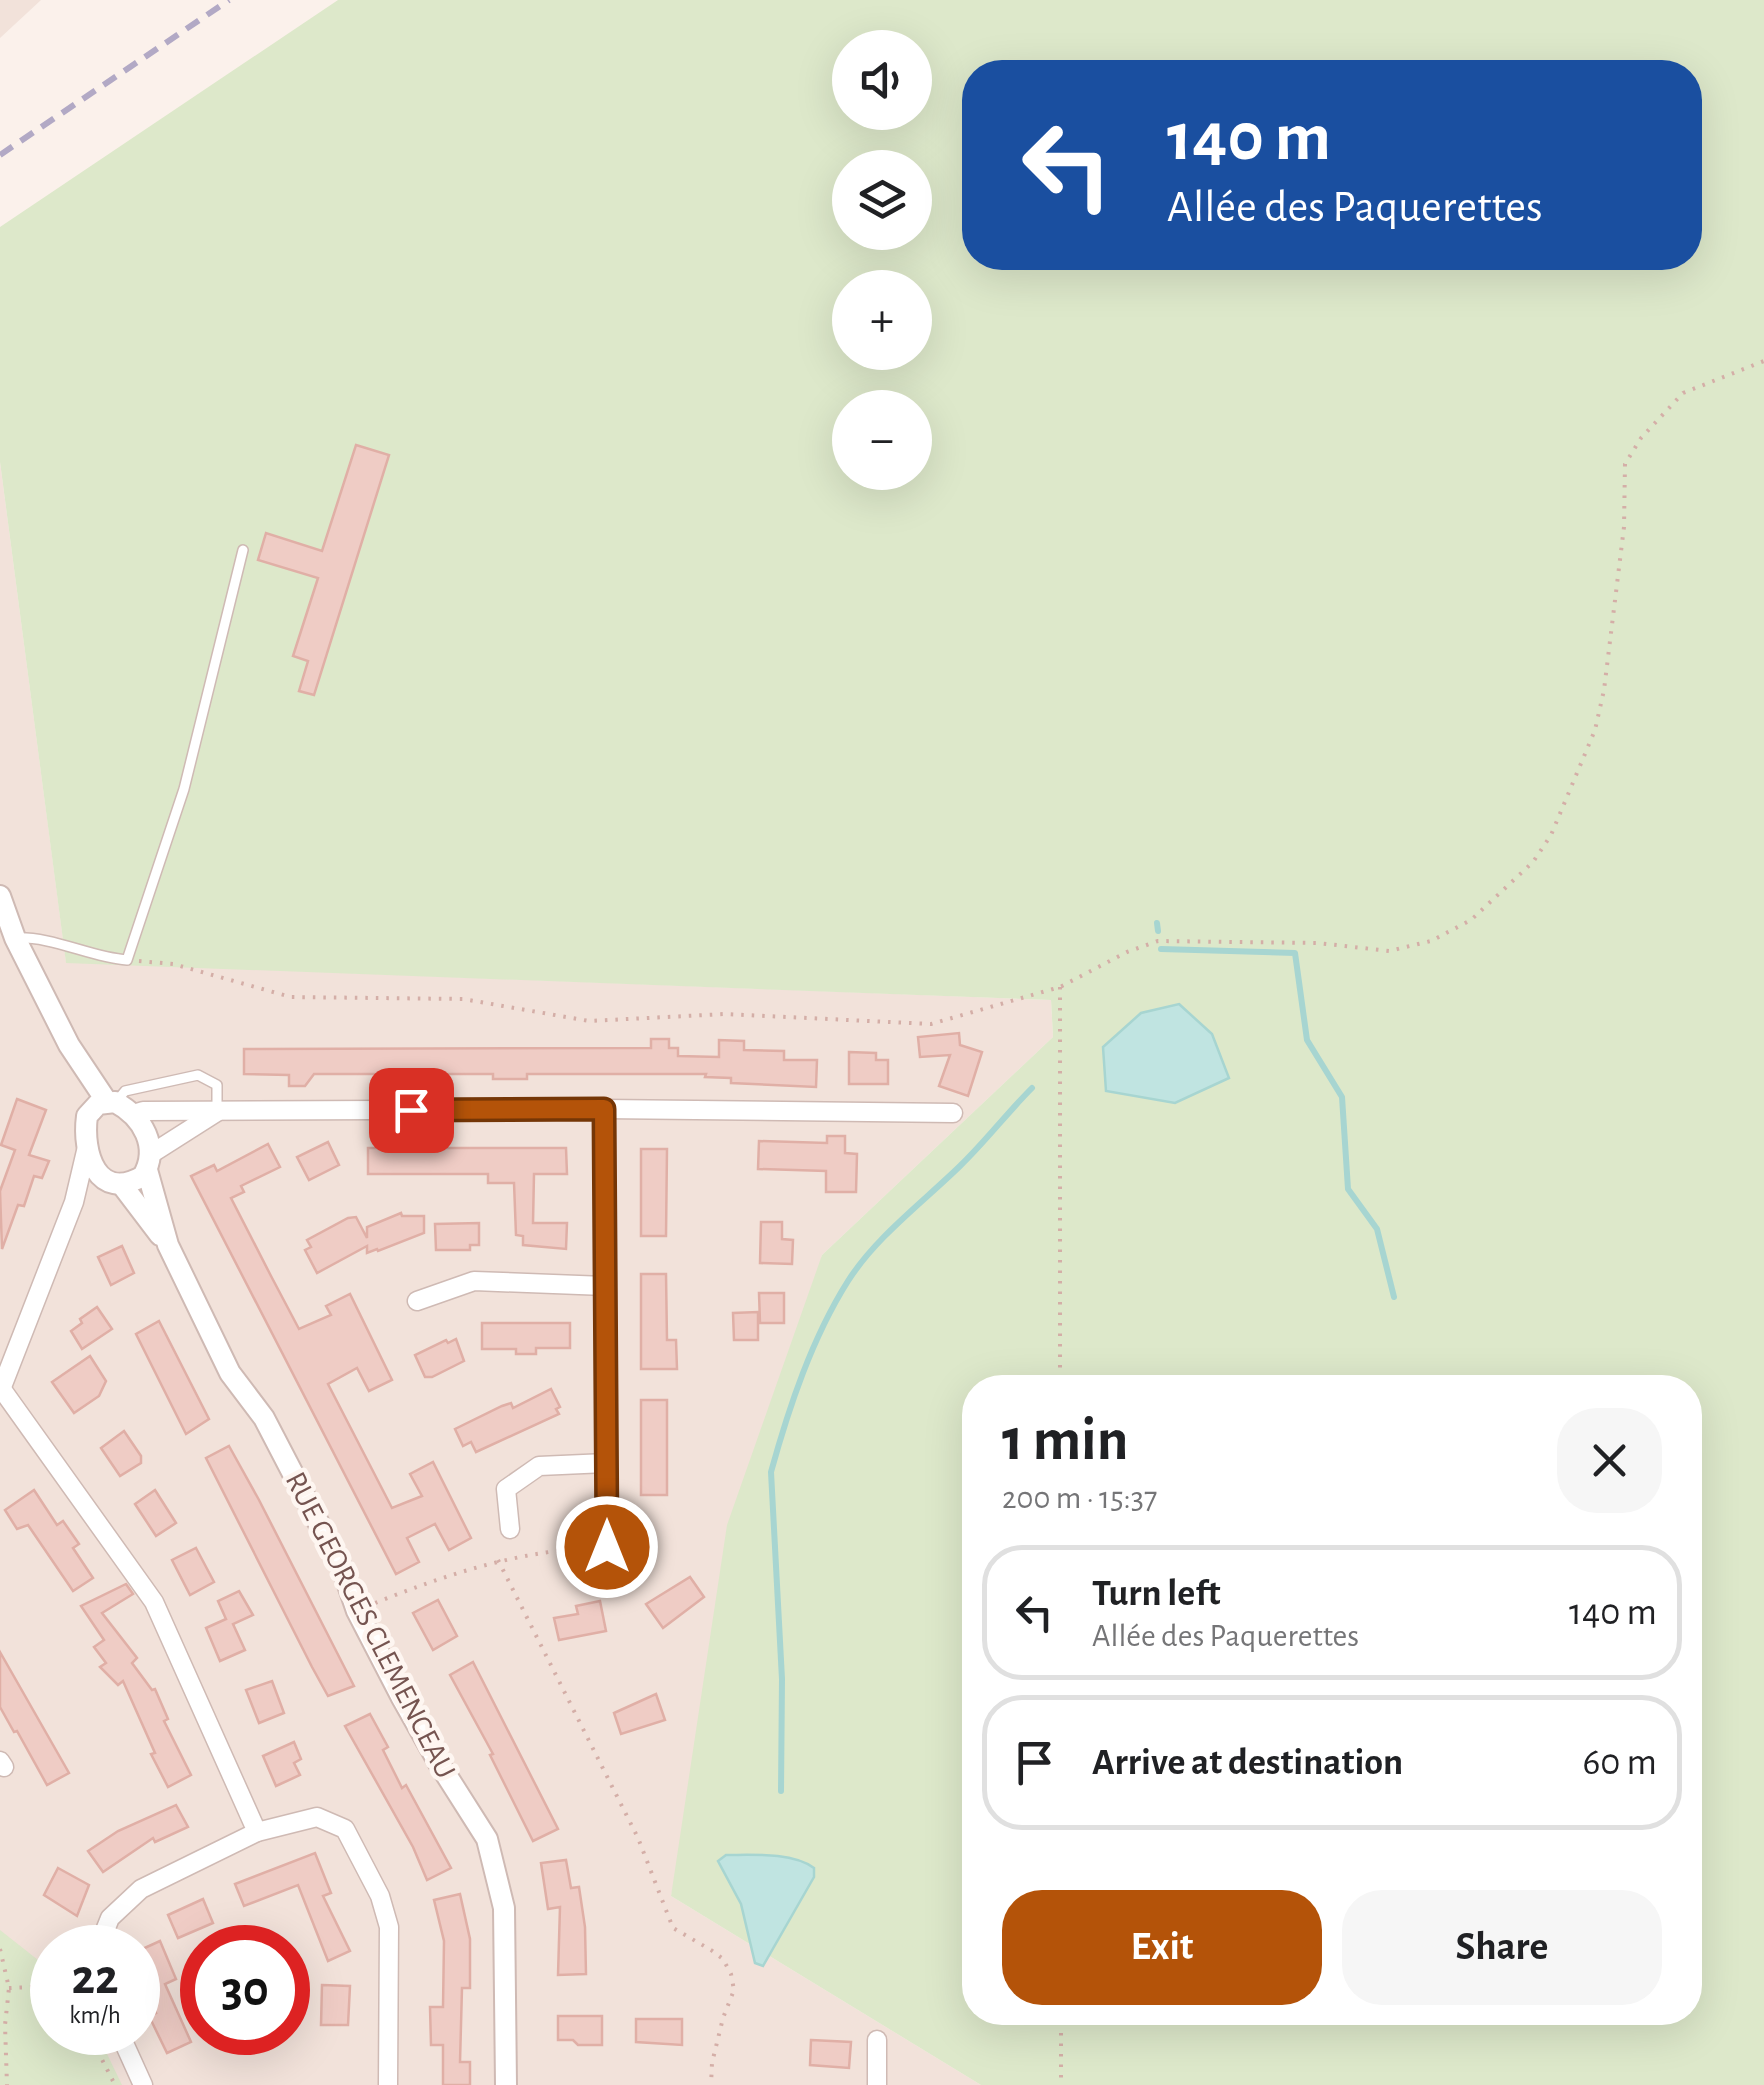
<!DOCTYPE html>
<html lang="en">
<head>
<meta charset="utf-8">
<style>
	body { margin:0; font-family:"Alegreya Sans",sans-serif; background:#f6f6f6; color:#202124; height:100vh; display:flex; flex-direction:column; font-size:38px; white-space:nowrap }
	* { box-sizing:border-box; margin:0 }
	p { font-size:32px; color:#757577 }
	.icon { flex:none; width:55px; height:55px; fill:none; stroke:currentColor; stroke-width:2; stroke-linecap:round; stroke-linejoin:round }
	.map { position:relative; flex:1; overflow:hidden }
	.details { position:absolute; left:962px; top:1375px; width:740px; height:650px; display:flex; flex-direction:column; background:#fff; border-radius:40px; box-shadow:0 10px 40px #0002 }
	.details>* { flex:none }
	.top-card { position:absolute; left:962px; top:60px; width:740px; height:210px; border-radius:40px; box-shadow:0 10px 40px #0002; background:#1a4fa0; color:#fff; overflow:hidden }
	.buttons { position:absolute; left:832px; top:30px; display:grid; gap:20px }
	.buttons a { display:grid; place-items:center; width:100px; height:100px; border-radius:50%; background:#fff; box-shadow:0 10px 40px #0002; font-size:50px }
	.speed { position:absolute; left:30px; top:1925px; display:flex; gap:20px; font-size:50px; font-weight:700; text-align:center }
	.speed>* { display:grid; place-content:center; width:130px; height:130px; border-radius:50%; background:#fff; box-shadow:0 10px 40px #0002; line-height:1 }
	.speed small { font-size:25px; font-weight:400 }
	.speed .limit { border:15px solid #d22; background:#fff; color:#111 }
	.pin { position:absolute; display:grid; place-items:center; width:85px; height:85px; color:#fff; margin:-42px; border-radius:20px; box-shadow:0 5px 15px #0006 }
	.me { position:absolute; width:110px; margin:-55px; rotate:0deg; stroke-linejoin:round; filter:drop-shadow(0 0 8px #0008) }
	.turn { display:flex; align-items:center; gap:35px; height:210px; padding:0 40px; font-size:45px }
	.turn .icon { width:130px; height:130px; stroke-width:2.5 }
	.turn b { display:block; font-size:70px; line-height:85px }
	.round { display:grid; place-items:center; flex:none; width:105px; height:105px; border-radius:40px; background:#f6f6f6 }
	.head { display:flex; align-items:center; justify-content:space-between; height:170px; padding:0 40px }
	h1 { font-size:60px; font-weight:600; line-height:75px }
	.action { display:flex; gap:20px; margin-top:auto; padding:20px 40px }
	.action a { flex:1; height:115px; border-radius:40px; background:#b45309; color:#fff; font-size:40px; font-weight:600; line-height:115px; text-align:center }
	.action a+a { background:#f6f6f6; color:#202124 }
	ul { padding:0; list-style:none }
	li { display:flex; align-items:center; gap:30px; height:135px; margin:0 20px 15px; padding:0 20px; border:5px solid #e0e0e0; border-radius:40px }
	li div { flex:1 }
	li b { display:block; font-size:38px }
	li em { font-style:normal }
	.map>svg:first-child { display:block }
</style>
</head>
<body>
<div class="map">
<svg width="1764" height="2085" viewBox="0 0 1764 2085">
	<rect width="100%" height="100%" fill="#fbf1eb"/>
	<g fill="#f2e2da" fill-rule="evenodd">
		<polygon points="0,0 41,0 0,38"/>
		<path d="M0,462L66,962L1051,1000L1053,1037L822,1255L671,1896L981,2085H0ZM52,1948H138V2032H52ZM202,1948H288V2032H202Z"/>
	</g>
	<g fill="#dde8ca" fill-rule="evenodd">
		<path d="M338,0H1764V2085H981L671,1896L727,1525L822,1255L1053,1037L1051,1000L66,963L0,462V227ZM850,48H915V112H850ZM975,72H1690V258H975ZM850,168H915V232H850ZM850,288H915V352H850ZM850,408H915V472H850ZM975,1388H1690V2012H975Z"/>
		<polygon points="0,1930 52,1971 52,2032 97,2033 122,2085 0,2085"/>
	</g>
	<g fill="#c0e4e1" stroke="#a7d5d1" stroke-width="2.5">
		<polygon points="1179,1004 1212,1034 1229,1078 1175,1103 1106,1091 1103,1047 1141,1013"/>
		<path d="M726,1855C752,1855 792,1852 814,1868V1877L763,1966L755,1963L741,1904L718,1861Z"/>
	</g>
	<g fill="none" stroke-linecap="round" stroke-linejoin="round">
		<g stroke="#a7d5d1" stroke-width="6">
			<polyline points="1157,923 1158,931"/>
			<polyline points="1161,949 1295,953 1307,1040 1342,1097 1348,1189 1377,1229 1394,1297"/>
			<path d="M781,1791L782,1679L771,1472C789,1407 812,1338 848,1281C876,1237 922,1203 960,1166C985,1142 1007,1113 1032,1088"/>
		</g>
	</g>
	<g fill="#efccc5" stroke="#e0afa6" stroke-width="2.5">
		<polygon points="356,445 389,455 314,695 299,691 308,661 293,656 318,578 258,560 266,533 322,551"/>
		<polygon points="959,1033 960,1045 982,1052 968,1096 939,1086 950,1055 920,1057 918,1037"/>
		<polygon points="651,1039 669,1039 669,1048 678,1048 678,1056 719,1057 719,1040 744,1041 744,1050 784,1051 784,1060 817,1060 816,1087 731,1083 731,1078 705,1077 706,1074 527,1074 527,1079 493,1079 493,1074 314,1074 305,1086 289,1086 289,1075 244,1074 244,1049 651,1048"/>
		<polygon points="849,1052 876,1053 876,1060 888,1060 888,1084 849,1084"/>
		<polygon points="17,1099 46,1110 29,1155 49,1161 42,1178 34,1176 24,1206 18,1205 2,1249 0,1191 15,1150 1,1145"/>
		<polygon points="827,1136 845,1136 845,1153 857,1154 856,1192 826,1192 826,1171 758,1169 759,1141 827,1143"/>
		<polygon points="328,1142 339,1165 309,1180 297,1157"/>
		<polygon points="268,1144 280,1167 241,1186 244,1192 231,1198 271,1276 299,1329 331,1315 326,1306 350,1294 392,1380 369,1391 357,1368 328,1384 392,1508 422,1496 410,1474 433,1462 471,1538 449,1550 435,1524 407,1538 419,1562 396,1574 191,1176 214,1165 217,1171"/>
		<polygon points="368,1148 566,1148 567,1174 534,1174 533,1223 567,1223 566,1249 523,1245 523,1236 516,1235 514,1183 488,1183 488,1174 368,1174"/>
		<polygon points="641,1149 667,1149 666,1236 641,1236"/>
		<polygon points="401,1213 402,1216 424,1216 424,1233 378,1251 377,1249 367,1253 367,1246 317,1273 305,1250 311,1247 307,1240 348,1218 356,1217 367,1238 367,1227"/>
		<polygon points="761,1222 782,1222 782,1239 793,1240 792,1264 760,1263"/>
		<polygon points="479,1223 479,1245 470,1245 470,1250 436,1250 435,1224"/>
		<polygon points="122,1246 134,1273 111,1285 98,1257"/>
		<polygon points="641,1274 666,1274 667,1340 676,1340 677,1369 641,1369"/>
		<polygon points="759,1293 784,1293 784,1323 760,1323"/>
		<polygon points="97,1307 112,1329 82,1349 71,1331 82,1323 80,1319"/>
		<polygon points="758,1312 758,1340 734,1340 733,1313"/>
		<polygon points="159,1321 209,1419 186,1434 136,1334"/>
		<polygon points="482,1323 570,1323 570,1348 536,1348 536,1354 516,1354 516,1349 482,1349"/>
		<polygon points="456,1339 464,1361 432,1377 425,1377 415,1355 446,1340 448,1343"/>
		<polygon points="90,1356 106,1381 99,1396 74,1413 52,1382"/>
		<polygon points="551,1389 560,1407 556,1409 559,1414 476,1452 471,1442 463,1446 455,1429 502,1406 511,1403 513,1408"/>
		<rect x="641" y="1400" width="26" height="95"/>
		<polygon points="124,1431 141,1456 141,1463 120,1476 101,1448"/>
		<polygon points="229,1446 259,1500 354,1686 328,1696 312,1667 206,1458"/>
		<polygon points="34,1490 57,1525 63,1521 79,1544 73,1548 93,1578 73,1591 28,1525 17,1529 5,1510"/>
		<polygon points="155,1490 176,1523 156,1536 135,1504"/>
		<polygon points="196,1548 214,1582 190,1595 172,1560"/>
		<polygon points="690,1577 704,1597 663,1628 646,1604"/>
		<polygon points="126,1584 133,1594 102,1613 137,1658 132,1663 152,1690 155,1689 168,1719 164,1721 191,1775 168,1787 151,1754 155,1753 123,1681 118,1685 100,1667 106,1663 94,1647 104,1640 81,1606"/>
		<polygon points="239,1591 253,1615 233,1624 245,1650 220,1661 206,1628 226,1619 218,1601"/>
		<polygon points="438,1600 457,1636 433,1650 413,1613"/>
		<polygon points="600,1601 606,1631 559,1640 554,1618 578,1614 576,1606"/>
		<polygon points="0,1652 69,1773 47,1785 17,1731 14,1732 0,1707"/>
		<polygon points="473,1662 558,1829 533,1841 490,1755 493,1754 450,1675"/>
		<polygon points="272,1681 284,1713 259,1723 246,1690"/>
		<polygon points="656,1694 665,1720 621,1734 614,1713"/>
		<polygon points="370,1714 388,1747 383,1750 402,1788 406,1785 451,1868 427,1880 413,1847 345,1726"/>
		<polygon points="294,1742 301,1759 294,1763 300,1775 276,1786 263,1756"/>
		<polygon points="176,1805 188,1827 155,1842 153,1838 103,1872 88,1851 118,1831"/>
		<polygon points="315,1853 331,1893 323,1896 350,1951 328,1961 298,1885 244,1906 235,1884"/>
		<polygon points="566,1860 571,1888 579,1887 585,1927 586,1974 558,1975 560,1907 548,1909 541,1863"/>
		<polygon points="58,1868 89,1885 77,1916 44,1895"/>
		<polygon points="460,1894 470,1939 470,1988 462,1988 460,2062 470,2062 470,2085 443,2085 443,2045 431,2045 430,2007 443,2007 444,1941 434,1900"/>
		<polygon points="203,1899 213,1923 178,1938 168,1915"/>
		<polygon points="160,1941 176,1979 165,1984 191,2042 167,2053 149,2016 156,2013 139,1974 146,1971 138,1951"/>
		<polygon points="322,1985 350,1986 348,2025 321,2025"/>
		<polygon points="558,2016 602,2016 602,2045 578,2045 573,2040 558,2040"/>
		<polygon points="636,2019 682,2019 682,2045 636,2042"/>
		<polygon points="811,2040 851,2042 849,2068 810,2065"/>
	</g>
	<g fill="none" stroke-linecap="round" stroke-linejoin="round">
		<defs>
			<g id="service">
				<path d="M15,938C53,936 89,957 127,960L184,789L243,550"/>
				<polyline points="116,1102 125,1091 198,1075 217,1085 217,1112"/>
			</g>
			<g id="minor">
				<polyline points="604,1109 607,1547"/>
				<polyline points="133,1114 143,1111 604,1109 953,1113"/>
				<polyline points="151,1154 217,1112"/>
				<polyline points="417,1301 474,1281 605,1286"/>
				<polyline points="1,1388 154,1602 257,1832 141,1889 110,1918 98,1948"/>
				<polyline points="0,1392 74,1202 86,1151"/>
				<polyline points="510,1529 506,1489 539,1466 606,1463"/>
				<polyline points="0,1761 4,1767"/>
				<polyline points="257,1832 317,1817 345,1829 380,1896 389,1927 388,2085"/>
				<polyline points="119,2032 143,2085"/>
				<polyline points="877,2085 877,2040"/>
			</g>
			<g id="tertiary">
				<polyline points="0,896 15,938 69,1045 107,1102"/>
				<path d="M115,1102C143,1117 160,1147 143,1176C97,1203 82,1153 87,1116L98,1104Z"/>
				<polyline points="147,1170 168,1245 230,1373 264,1418 343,1570 357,1611 401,1696 440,1765 487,1839 504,1908 506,2085"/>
				<polyline points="122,1185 160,1235"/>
			</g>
		</defs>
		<use href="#service" stroke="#cfbab4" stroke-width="12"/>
		<use href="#minor" stroke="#cfbab4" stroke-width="21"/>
		<use href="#tertiary" stroke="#cfbab4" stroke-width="24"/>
		<g stroke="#d4aea7" stroke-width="4" stroke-dasharray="2.5 8" stroke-linecap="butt">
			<polyline points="139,961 173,964 291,997 463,999 589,1021 725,1014 931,1024 1060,987 1127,952 1158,941 1318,943 1389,951 1431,941 1471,920 1533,862 1551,835 1595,730 1604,690 1624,527 1625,464 1641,438 1683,393 1764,361"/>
			<polyline points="1060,987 1060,1388"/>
			<polyline points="498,1560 638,1838 673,1928 711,1950 723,1959 731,1974 734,1990 723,2018 712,2063 711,2085"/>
			<path d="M375,1603C445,1575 512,1553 587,1548"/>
			<polyline points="0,1949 9,1988 5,2025 7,2085"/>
			<polyline points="9,1988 52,1986"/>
			<polyline points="1061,2012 1061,2085"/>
			<polyline points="88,2032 115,2085"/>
		</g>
		<use href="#service" stroke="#fff" stroke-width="9"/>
		<use href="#minor" stroke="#fff" stroke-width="18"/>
		<use href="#tertiary" stroke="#fff" stroke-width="20"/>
		<polyline stroke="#b2a9c5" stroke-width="6" stroke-dasharray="15 10" stroke-linecap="butt" points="0,155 229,0"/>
	</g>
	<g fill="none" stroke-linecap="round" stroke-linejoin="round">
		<defs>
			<polyline id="route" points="411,1110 604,1109 607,1547"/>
		</defs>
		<use href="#route" stroke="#753606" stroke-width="25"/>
		<use href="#route" stroke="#b45309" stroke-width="18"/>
	</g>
	<g text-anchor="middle" stroke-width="9" stroke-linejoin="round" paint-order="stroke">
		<g font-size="30" fill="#755450" stroke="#fef6f1">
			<text transform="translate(371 1625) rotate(63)" y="10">RUE GEORGES CLEMENCEAU</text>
		</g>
	</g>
</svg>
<div class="buttons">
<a><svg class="icon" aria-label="sound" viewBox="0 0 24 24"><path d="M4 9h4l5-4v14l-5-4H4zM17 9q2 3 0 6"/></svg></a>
<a><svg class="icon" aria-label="layers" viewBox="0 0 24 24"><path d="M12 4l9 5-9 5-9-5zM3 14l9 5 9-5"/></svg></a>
<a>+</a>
<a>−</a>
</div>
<div class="speed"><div>22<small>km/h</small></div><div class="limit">30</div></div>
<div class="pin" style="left:411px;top:1110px;background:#d93025"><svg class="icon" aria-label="arrive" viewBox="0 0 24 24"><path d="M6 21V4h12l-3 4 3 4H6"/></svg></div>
<svg class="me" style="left:607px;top:1547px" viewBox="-20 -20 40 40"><circle r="17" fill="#b45309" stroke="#fff" stroke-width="3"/><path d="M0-11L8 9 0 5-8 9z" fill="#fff"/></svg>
<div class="top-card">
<div class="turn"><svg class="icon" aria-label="left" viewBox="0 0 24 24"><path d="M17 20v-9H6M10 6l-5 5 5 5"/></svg><div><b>140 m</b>Allée des Paquerettes</div></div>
</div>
<section class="details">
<div class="head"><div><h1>1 min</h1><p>200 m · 15:37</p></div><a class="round"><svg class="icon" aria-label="close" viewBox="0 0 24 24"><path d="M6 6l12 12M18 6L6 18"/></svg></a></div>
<ul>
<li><svg class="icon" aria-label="left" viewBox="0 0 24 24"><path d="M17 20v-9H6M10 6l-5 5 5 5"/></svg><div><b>Turn left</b><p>Allée des Paquerettes</p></div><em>140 m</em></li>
<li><svg class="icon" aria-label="arrive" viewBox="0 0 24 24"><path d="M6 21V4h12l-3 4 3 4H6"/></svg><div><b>Arrive at destination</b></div><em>60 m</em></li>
</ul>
<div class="action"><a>Exit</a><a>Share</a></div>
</section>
</div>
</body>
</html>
